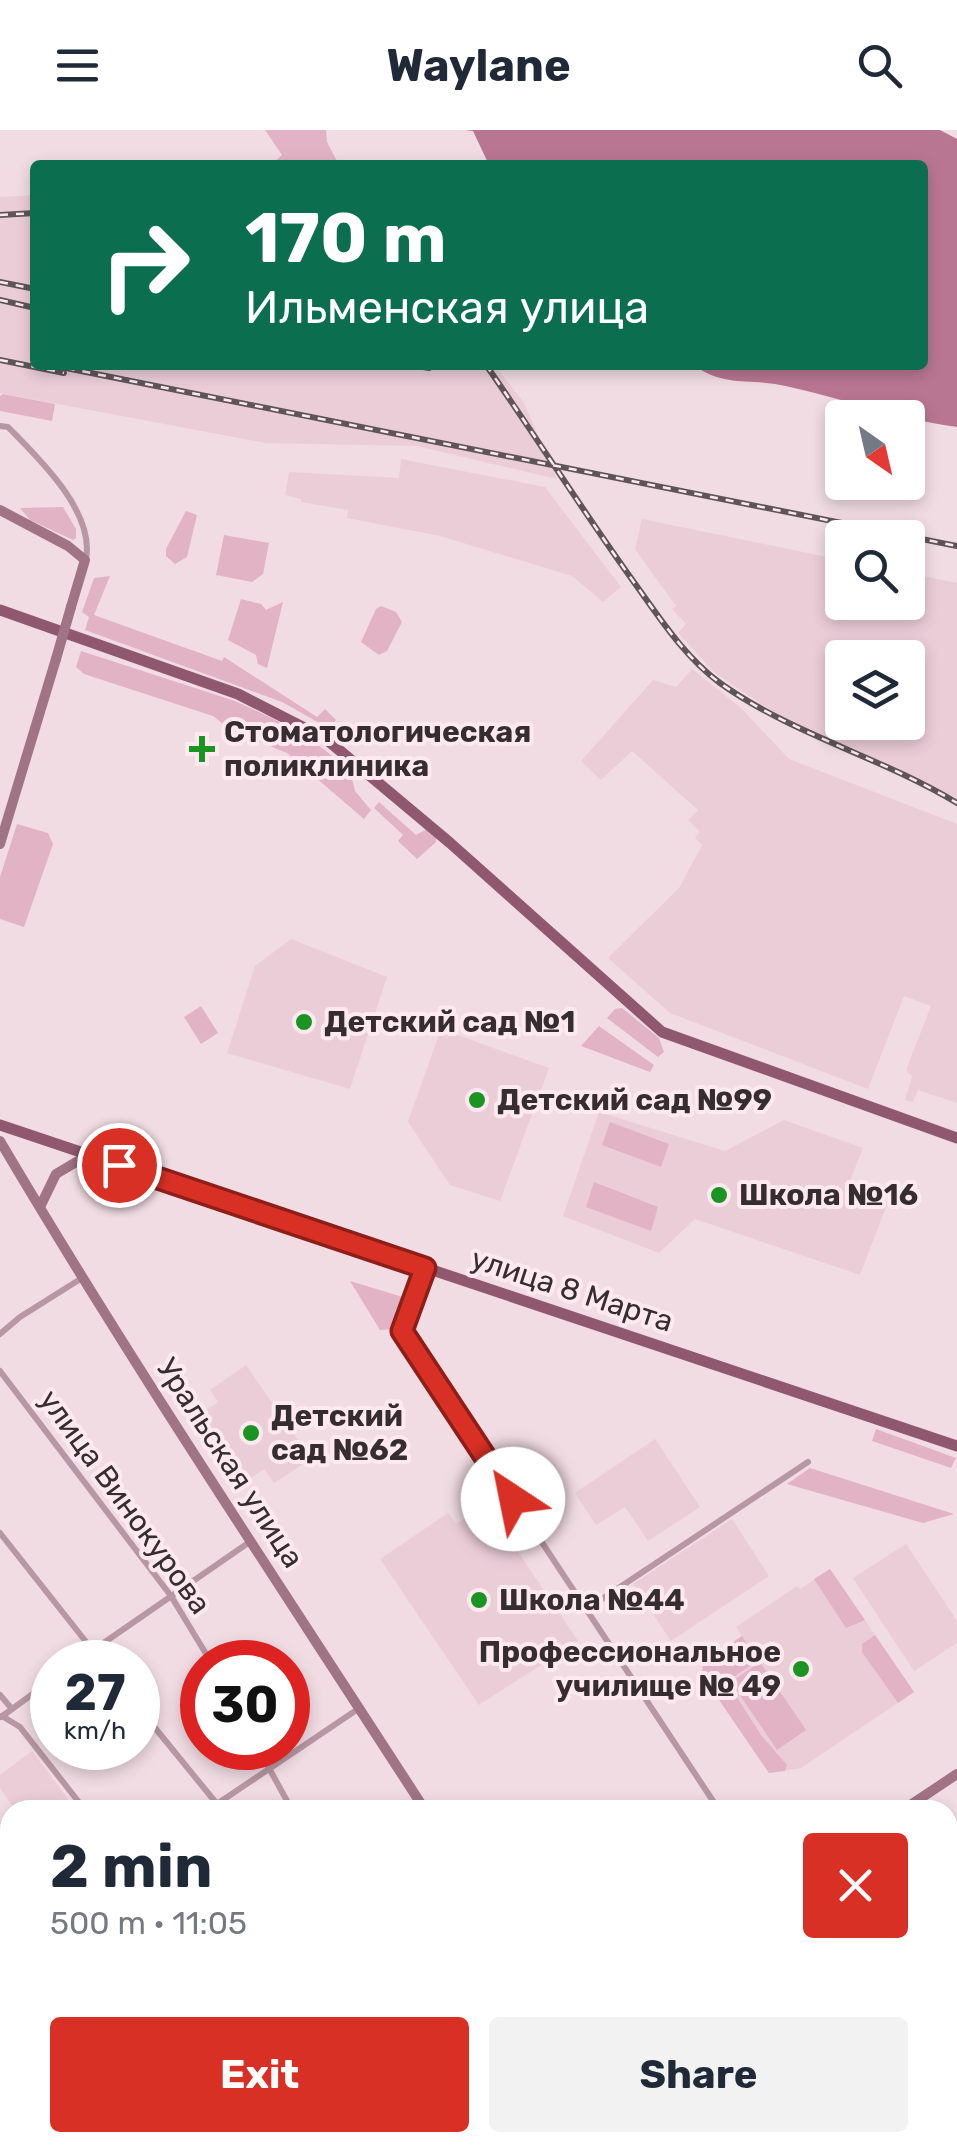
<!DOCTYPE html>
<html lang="en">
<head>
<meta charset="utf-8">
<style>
	body { margin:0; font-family:Rubik,sans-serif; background:#f2f2f3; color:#1f2937; height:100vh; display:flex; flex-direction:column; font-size:38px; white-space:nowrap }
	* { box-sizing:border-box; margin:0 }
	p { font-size:32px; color:#747a83 }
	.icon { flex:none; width:55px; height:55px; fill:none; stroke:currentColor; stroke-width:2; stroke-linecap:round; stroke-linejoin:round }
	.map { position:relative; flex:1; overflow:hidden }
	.drawer { position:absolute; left:0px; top:1670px; width:958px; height:352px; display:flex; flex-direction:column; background:#fff; border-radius:30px 30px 0 0; box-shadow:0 5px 15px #0003 }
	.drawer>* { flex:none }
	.top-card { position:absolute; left:30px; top:30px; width:898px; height:210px; border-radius:10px; box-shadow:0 5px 15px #0003; background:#0b6e4f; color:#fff; overflow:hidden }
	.needle { width:65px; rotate:146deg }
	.controls { position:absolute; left:825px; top:270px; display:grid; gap:20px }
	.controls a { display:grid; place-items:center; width:100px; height:100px; border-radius:10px; background:#fff; box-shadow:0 5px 15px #0003; font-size:50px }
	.speed { position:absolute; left:30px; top:1510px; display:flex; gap:20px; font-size:50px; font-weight:700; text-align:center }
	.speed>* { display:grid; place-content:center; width:130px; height:130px; border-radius:50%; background:#fff; box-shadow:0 5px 15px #0003; line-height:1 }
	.speed small { font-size:25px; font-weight:400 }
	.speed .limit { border:15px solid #d22; background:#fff; color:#111 }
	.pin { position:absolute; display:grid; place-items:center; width:85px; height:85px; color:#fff; margin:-42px; border:5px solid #fff; border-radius:50%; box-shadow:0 2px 10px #0007 }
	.me { position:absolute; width:110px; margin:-55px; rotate:326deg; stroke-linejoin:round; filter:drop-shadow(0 0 8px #0008) }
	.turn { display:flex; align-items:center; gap:35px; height:210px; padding:0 50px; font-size:45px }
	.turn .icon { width:130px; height:130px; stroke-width:2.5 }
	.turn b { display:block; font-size:70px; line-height:85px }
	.round { display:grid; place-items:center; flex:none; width:105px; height:105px; border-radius:10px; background:#f2f2f3 }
	.head { display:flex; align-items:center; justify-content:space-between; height:170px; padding:0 50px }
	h1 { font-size:60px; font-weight:700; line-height:75px }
	.primary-button { display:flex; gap:20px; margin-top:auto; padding:20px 50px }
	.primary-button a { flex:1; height:115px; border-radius:10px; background:#d93025; color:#fff; font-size:40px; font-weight:700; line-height:115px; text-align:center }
	.primary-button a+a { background:#f2f2f3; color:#1f2937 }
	header { display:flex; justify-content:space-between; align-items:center; height:130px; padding:0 50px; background:#fff; font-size:45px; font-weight:700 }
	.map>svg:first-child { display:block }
</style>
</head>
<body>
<header><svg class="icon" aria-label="menu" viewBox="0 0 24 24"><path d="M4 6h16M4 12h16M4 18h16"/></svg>Waylane<svg class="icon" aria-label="search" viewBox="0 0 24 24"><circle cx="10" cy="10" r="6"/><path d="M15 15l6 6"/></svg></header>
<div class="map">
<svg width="957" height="2021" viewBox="0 0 957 2021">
	<rect width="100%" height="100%" fill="#f1dce3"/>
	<g fill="#ebcdd8" fill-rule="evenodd">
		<polygon points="35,65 35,235 495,235 524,273 557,349 417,316 265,313 0,263 0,67"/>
		<polygon points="401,329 545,357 621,457 603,472 572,446 440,406 347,388 348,380 301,372 301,369 285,365 289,342 399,348"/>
		<path d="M642,389L842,430V472H908V443L957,453V668L784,589L715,543L678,503L686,494L672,479L676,476L635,419ZM842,528H908V592H842Z"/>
		<polygon points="692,539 740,577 789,629 957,694 957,973 918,960 913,972 905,970 912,946 906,940 931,876 904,866 868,959 670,883 608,828 679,758 702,715 695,708 700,702 688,690 698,680 632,621 601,650 581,631 653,550 676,557"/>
		<polygon points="291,809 387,847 350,959 227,923 255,836"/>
		<polygon points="441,899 549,938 500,1071 450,1055 408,992"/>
		<polygon points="599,982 725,1021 784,990 863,1018 847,1058 888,1072 860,1145 695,1089 659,1123 563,1086"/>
		<polygon points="246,1235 311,1329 274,1353 264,1339 244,1353 198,1286 218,1272 210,1260"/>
		<polygon points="655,1309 700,1377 648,1411 625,1377 596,1395 575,1363"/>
		<polygon points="486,1374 578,1511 479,1575 380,1429 448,1383 456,1394"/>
		<polygon points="732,1389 769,1446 671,1511 633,1454"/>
		<polygon points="906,1414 957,1491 957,1513 914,1541 853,1448"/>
		<polygon points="830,1439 914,1562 801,1638 769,1643 702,1545 703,1533 742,1506 736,1497 797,1456 800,1459"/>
		<polygon points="32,1621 76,1680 15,1680 0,1658 0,1645"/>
		<polygon points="927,2013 932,2021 777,2021 790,2013"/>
	</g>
	<g fill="#e2b3c5">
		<polygon points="265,0 326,0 327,12 339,35 271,35 282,25"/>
		<polygon points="3,264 55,274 52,291 0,281 0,266"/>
		<polygon points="63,377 76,399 76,408 73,410 30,390 20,378"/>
		<polygon points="186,381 197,385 187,427 175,434 166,426 166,419"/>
		<polygon points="224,405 269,413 263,444 252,452 216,445"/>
		<polygon points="110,446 94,485 222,531 224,527 317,587 325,579 336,590 330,599 282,572 85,500 89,487 82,482 94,448"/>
		<polygon points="241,469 261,474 266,480 283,472 267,538 258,534 256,525 228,510"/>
		<polygon points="381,476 396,482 402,492 387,521 379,525 361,512 376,479"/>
		<polygon points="81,521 235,571 274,589 319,616 350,639 355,661 371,680 364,689 287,623 232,601 213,586 84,544 76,537"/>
		<polygon points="379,672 416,705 427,699 436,706 436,712 417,729 398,711 403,705 374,678"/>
		<polygon points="17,694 48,703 53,714 24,797 0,789 0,747"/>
		<polygon points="201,876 218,903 201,914 184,887"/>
		<polygon points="622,878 659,908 664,922 658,927 607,888 615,879"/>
		<polygon points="599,896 654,935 650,942 581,916"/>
		<polygon points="610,992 669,1014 661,1037 602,1015"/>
		<polygon points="594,1052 658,1077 651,1101 586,1077"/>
		<polygon points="350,1151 406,1168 395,1199 380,1200"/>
		<polygon points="876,1299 956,1328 951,1338 872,1311"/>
		<polygon points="810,1338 954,1384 923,1393 787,1354"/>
		<polygon points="830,1439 865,1490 846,1498 814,1449"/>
		<polygon points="875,1505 914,1562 898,1573 862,1522 862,1514"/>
		<polygon points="742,1506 757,1531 729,1550 729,1555 761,1605 787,1635 785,1641 769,1643 702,1545 703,1533"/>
		<polygon points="760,1532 806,1600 777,1620 731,1552"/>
	</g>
	<path fill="#b97692" d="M465,0H940L957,9V297C895,289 838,266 775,254C744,249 722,256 694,235H922V35H489L473,1Z"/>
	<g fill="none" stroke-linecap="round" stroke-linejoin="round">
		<g stroke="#b797a3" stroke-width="6">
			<path d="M0,296L8,297C38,328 95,381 86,429"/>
			<polyline points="425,1138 402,1201 719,1680"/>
			<polyline points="0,1204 20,1187 82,1148"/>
			<polyline points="0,1241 171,1466 211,1532"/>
			<polyline points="0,1403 102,1532"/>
			<polyline points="587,1479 808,1332"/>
			<polyline points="76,1532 251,1411"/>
			<polyline points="0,1565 12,1579"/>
			<polyline points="138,1577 217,1674"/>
			<polyline points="2,1586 20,1597 85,1680"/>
			<polyline points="1,1587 52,1550"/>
			<polyline points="258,1618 292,1680"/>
			<polyline points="208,1680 358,1579"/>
			<polyline points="0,1703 10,1715"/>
			<polyline points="0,1821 10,1815"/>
			<polyline points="0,1829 10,1844"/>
			<polyline points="948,1947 957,1941"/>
			<polyline points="0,1972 10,1986"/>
			<polyline points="29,2012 37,2021"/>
			<polyline points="121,2012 127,2021"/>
			<polyline points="231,2012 237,2021"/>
			<polyline points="369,2012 374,2021"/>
			<polyline points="507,2012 512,2021"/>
			<polyline points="636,2012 642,2021"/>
			<polyline points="942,2012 948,2021"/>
			<polyline points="98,2021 110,2012"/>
		</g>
		<g stroke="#a07385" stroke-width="10">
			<polyline points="0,380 68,416 85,430 71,477"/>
			<polyline points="0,714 56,529"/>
			<path d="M0,1011C134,1238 282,1458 425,1680"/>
			<polyline points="40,1077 56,1044 88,1025"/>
			<polyline points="903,1680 957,1644"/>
		</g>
		<g stroke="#8f586f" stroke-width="11">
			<polyline points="0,480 238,564 326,609 449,712 662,902 957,1008"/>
			<polyline points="0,995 957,1316"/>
		</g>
		<defs>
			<g id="rail">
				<polyline points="0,85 35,83"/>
				<polyline points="0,152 35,159"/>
				<polyline points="0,170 35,178"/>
				<polyline points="0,230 64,243"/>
				<polyline points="51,235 957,416"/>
				<polyline points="412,235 429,238"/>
				<path d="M486,235C537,308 584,383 636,455C661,490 685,527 720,553C793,605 881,627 957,673"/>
			</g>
		</defs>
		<use href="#rail" stroke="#5f5558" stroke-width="6"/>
		<use href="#rail" stroke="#ffe9f1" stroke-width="2.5" stroke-dasharray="8" stroke-linecap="butt"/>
		<polyline stroke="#a07385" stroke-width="10" points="56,529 71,477"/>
	</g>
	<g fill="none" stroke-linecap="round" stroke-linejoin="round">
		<defs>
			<polyline id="route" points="119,1035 425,1138 402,1201 513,1369"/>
		</defs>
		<use href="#route" stroke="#8d1f18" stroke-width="25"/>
		<use href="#route" stroke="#d93025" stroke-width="18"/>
	</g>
	<g fill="#1b9424" stroke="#ffe9f1" stroke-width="4">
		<path d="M197 604h10v10h10v10h-10v10h-10v-10h-10v-10h10z"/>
		<circle cx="304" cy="892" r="10"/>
		<circle cx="477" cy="970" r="10"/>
		<circle cx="719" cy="1065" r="10"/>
		<circle cx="251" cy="1303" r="10"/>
		<circle cx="479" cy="1470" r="10"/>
		<circle cx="801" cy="1539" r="10"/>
	</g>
	<g text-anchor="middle" stroke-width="8" stroke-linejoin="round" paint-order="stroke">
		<g font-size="30" font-weight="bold" fill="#352d30" stroke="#ffe9f1" text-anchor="start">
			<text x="224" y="612">Стоматологическая<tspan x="224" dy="34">поликлиника</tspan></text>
			<text x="324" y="902">Детский сад №1</text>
			<text x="497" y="980">Детский сад №99</text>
			<text x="739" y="1075">Школа №16</text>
			<text x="271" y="1296">Детский<tspan x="271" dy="34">сад №62</tspan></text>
			<text x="499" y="1480">Школа №44</text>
			<text x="781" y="1532" text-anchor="end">Профессиональное<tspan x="781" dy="34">училище № 49</tspan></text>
		</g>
		<g font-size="30" fill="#352d30" stroke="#ffe9f1">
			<text transform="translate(572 1160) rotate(18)" y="10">улица 8 Марта</text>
			<text transform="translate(230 1333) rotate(57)" y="10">Уральская улица</text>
			<text transform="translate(125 1372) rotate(54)" y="10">улица Винокурова</text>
		</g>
	</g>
</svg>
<div class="controls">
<a><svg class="needle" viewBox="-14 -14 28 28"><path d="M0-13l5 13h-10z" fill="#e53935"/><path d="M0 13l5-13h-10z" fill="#747a83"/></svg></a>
<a><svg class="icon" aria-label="search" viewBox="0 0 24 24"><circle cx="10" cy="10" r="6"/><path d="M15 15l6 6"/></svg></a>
<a><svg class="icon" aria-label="layers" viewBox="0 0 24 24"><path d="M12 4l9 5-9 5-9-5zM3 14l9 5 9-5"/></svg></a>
</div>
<div class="speed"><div>27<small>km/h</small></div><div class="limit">30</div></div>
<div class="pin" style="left:119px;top:1035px;background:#d93025"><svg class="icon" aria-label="arrive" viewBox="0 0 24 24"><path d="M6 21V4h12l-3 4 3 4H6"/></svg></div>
<svg class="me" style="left:513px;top:1369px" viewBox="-20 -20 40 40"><circle r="19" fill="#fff"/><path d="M0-13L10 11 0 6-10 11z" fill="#d93025"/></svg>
<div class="top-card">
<div class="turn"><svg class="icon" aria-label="right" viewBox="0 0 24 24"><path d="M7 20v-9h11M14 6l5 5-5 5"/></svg><div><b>170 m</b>Ильменская улица</div></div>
</div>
<section class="drawer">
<div class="head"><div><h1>2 min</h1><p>500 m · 11:05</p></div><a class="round" style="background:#d93025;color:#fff"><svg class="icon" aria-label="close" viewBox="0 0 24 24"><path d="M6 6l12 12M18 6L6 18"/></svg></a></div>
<div class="primary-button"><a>Exit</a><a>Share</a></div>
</section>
</div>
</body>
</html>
